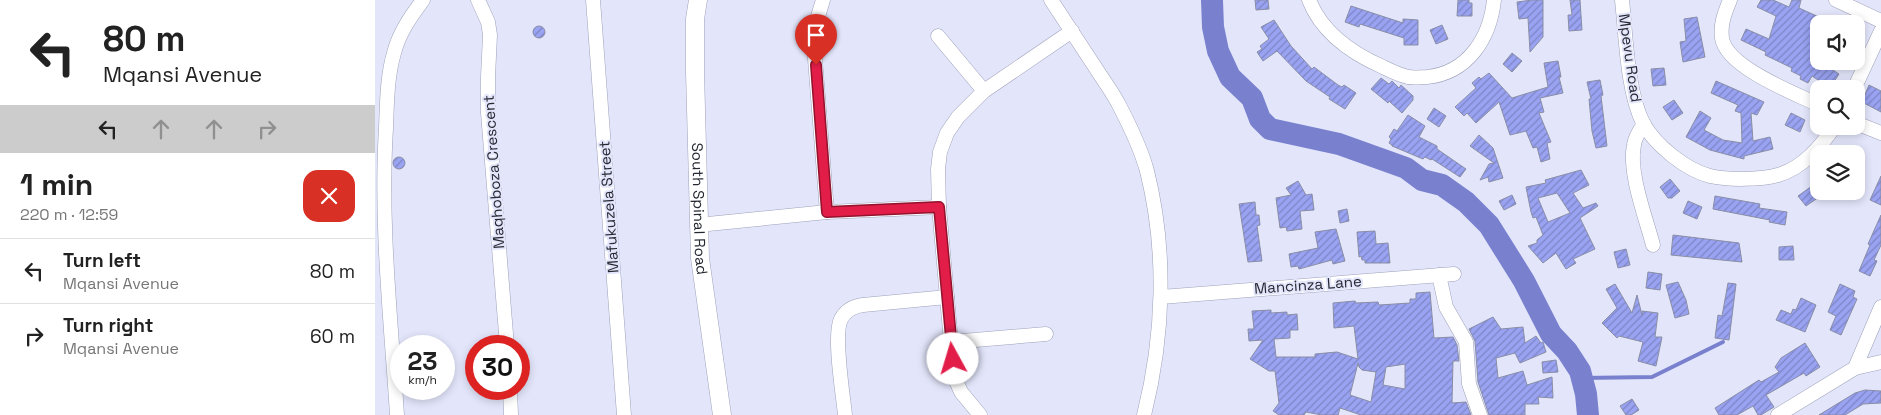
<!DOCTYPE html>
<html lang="en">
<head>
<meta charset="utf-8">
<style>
	body { margin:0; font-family:"Space Grotesk",sans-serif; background:#f2f2f2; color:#222; height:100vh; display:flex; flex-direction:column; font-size:19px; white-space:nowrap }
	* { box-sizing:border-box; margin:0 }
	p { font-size:16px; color:#767676 }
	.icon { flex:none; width:28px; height:28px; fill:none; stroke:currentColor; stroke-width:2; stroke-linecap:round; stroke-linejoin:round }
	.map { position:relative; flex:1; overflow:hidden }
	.details { display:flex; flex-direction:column; background:#fff; width:375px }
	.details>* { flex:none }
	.guide { background:#fff; color:#222; overflow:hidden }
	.tools { position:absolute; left:1435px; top:15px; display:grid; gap:10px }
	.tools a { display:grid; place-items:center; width:55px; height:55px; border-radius:10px; background:#fff; box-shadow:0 2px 8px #0003; font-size:25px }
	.speed { position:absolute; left:15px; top:335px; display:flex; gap:10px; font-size:25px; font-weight:700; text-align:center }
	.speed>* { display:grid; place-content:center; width:65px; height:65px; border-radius:50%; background:#fff; box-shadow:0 2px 8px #0003; line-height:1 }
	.speed small { font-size:12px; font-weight:400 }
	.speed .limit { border:8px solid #d22; background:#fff; color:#111 }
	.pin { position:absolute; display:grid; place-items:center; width:42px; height:42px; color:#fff; margin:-51px -21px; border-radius:50% 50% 50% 0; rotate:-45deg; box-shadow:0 0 5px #0007 }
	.pin .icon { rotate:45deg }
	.me { position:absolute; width:55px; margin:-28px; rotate:354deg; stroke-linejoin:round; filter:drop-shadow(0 0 4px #0008) }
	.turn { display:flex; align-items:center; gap:18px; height:105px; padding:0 20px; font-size:22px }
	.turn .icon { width:65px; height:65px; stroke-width:2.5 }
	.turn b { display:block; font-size:35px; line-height:42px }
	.lanes { display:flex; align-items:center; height:48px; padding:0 20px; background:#0003; justify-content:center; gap:25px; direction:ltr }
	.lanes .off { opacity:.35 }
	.round { display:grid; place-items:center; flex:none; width:52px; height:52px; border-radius:15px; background:#f2f2f2 }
	.overview { display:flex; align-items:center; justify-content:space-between; height:85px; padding:0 20px }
	h1 { font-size:30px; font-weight:800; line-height:38px }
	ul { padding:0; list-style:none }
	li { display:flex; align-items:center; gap:15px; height:65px; padding:0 20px; border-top:1px solid #e0e0e0 }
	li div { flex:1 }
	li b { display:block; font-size:19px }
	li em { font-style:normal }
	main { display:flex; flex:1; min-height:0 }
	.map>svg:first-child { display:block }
</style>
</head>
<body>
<main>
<section class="details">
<div class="guide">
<div class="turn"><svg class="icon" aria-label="left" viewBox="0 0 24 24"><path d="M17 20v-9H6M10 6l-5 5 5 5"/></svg><div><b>80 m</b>Mqansi Avenue</div></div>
<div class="lanes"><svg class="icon" aria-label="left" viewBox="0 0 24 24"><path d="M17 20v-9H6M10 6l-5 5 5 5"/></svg><svg class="icon off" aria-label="ahead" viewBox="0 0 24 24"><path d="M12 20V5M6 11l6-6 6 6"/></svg><svg class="icon off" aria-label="ahead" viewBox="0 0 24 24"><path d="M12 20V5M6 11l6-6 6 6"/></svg><svg class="icon off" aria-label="right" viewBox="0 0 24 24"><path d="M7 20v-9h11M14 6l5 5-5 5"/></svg></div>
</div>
<div class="overview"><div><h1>1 min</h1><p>220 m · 12:59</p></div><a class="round" style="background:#d93025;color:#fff"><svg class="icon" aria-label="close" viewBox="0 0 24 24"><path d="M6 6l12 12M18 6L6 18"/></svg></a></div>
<ul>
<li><svg class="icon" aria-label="left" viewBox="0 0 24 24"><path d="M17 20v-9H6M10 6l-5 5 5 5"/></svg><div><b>Turn left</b><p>Mqansi Avenue</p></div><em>80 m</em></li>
<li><svg class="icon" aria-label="right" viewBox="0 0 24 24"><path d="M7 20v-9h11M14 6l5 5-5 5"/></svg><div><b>Turn right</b><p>Mqansi Avenue</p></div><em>60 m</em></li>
</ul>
</section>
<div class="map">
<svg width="1506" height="415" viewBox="0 0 1506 415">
	<defs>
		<pattern id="building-hatch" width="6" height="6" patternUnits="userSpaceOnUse" patternTransform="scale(1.25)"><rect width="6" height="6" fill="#99a3f2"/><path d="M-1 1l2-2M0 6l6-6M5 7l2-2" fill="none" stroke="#7d85c5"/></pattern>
	</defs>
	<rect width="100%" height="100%" fill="#e3e6fb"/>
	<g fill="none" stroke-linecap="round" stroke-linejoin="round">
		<polyline stroke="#7981ce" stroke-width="4" points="1207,378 1277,377 1348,342"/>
		<polyline stroke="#7981ce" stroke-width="22" points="837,0 838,27 843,51 855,77 877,98 885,119 895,129 964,144 1031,168 1047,180 1067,185 1074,190 1091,202 1114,225 1149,281 1176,334 1192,351 1205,371 1211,394 1213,415"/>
	</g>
	<g fill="url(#building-hatch)" stroke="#898da5" fill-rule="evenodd">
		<polygon points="880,0 893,0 894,9 881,10"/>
		<polygon points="1083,0 1094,0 1094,3 1097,3 1097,16 1082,16"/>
		<polygon points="1157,0 1168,0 1168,37 1155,52 1153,18 1144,19 1142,2"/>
		<polygon points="1195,0 1205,0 1207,30 1194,31 1193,15 1197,15"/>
		<polygon points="1386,0 1398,0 1414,7 1417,0 1426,0 1424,8 1444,17 1444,61 1464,74 1455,88 1437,76 1433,83 1425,79 1426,76 1416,71 1417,68 1390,55 1391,52 1366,40 1371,29 1394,39 1401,16 1382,7"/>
		<polygon points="976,6 1028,23 1028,19 1043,20 1043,45 1029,45 1029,38 985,24 984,27 970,22"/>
		<polygon points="1322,17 1330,57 1308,62 1305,42 1311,41 1309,19"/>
		<polygon points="899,20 916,46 937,69 939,67 963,85 967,87 969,85 981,93 970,109 954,99 955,97 931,81 902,51 888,61 882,52 887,49 885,46 894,39 886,27"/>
		<polygon points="1067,25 1073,39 1061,44 1055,30"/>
		<circle cx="164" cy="32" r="6"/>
		<polygon points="1137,53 1147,61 1137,72 1128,64"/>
		<polygon points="1183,61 1186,77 1184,77 1188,93 1165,98 1169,112 1164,113 1176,142 1172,143 1175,159 1166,162 1162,147 1158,148 1151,131 1135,135 1124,102 1101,123 1092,113 1089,116 1080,107 1101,88 1097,83 1104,77 1106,79 1114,73 1137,98 1173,87 1169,63"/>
		<polygon points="1289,68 1291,85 1278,86 1276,69"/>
		<polygon points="1006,78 1014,84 1017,81 1024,88 1026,85 1038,96 1038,100 1027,113 1014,101 1013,103 996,89"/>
		<polygon points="1225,80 1228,95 1226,96 1232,146 1221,148 1217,131 1214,99 1216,99 1212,82"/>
		<polygon points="1341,81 1389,102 1382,115 1376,113 1378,141 1395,137 1398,149 1369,156 1369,159 1335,150 1311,137 1325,111 1336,118 1329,130 1348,140 1367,143 1366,113 1360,111 1363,105 1336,93"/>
		<polygon points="1494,85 1506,91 1506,112 1487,102"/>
		<polygon points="1299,100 1308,113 1297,120 1288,107"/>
		<polygon points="1059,108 1071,116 1064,127 1052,119"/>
		<polygon points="1416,113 1430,120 1425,132 1410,125"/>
		<polygon points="1033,115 1050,126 1044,137 1062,146 1062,149 1091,169 1085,177 1057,159 1056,160 1050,157 1048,159 1017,146 1017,145 1014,143 1016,139 1014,137 1019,129 1022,131"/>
		<polygon points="1104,135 1118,148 1128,178 1114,182 1113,177 1105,180 1114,164 1119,163 1095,146"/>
		<circle cx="24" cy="163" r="6"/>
		<path d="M1206,170L1214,185L1198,193L1208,208L1221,203L1223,206L1205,218L1220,249L1198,259L1201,263L1191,269L1181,253L1168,263L1153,246L1162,243V240L1168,235L1161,217L1158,218L1156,212L1151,187L1171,183L1170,180ZM1182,193L1195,213L1173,222L1163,198Z"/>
		<polygon points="1506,176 1506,205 1495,200"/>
		<polygon points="1295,179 1305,191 1297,198 1293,198 1285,187"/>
		<polygon points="923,181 931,195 937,194 939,210 925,211 927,229 912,231 911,227 905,228 901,198 916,195 911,188"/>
		<polygon points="1437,186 1444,197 1431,206 1423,196"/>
		<polygon points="1137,195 1141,204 1129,210 1124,201"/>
		<polygon points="1340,196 1385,204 1384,208 1412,212 1410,225 1394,222 1395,220 1338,209"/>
		<polygon points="1313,201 1327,207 1322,219 1308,213"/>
		<polygon points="880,202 881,215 884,215 885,225 882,226 887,261 873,262 864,204"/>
		<polygon points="972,209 974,221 965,223 963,211"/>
		<polygon points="1506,215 1506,245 1499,260 1502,261 1495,276 1484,271 1495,245 1493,244"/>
		<polygon points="961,229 970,261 958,264 957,260 924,269 923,266 916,267 914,254 943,248 940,232"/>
		<polygon points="1000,231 1001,244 1013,243 1015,263 990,263 990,260 987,260 986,256 984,257 982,232"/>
		<polygon points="1298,235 1364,243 1367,262 1296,255"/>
		<polygon points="1418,246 1419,260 1404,260 1404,247"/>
		<polygon points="1251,249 1255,265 1243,268 1239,252"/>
		<polygon points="1273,272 1287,274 1285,290 1271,288"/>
		<polygon points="1303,282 1311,300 1314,314 1300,318 1291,285"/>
		<polygon points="1353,283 1361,284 1354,340 1340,338 1343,315 1347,316"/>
		<polygon points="1240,284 1257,313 1262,295 1267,315 1267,311 1283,313 1280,337 1287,337 1281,366 1263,361 1268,342 1244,336 1242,338 1227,323 1242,308 1231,289"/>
		<polygon points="1465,284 1480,291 1478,297 1482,299 1466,335 1455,330 1461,316 1453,312"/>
		<path d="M1055,292L1059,338L1078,337L1082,345L1084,361H1078L1077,403L1091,402L1096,415H986L965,408L963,415H947L931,412L929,415H904L898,411L904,403L900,371H894L875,359L888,340L874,341L873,329H879L877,311L896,310V313L912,312V315L922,314L923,330H915V338L899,339L901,357H940V354L962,352L983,359L979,326L959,328L958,303L980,301L981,303L1003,302L1004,305L1035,303V299H1041V293ZM983,363L984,367L987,370L1001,372L996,402L975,395ZM1030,364V389L1008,385L1011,367Z"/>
		<polygon points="1426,298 1441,305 1430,332 1401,320 1406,310 1416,314 1418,309 1421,310"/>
		<polygon points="1118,317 1126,329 1148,327 1150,343 1161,336 1166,343 1168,342 1171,352 1145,363 1140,353 1121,358 1123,378 1148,371 1152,385 1177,377 1178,398 1163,397 1164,404 1150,404 1150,415 1114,415 1103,382 1100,341 1094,329"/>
		<polygon points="1430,343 1445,367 1431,376 1429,373 1391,395 1399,407 1386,415 1383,415 1378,406 1362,415 1344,415 1340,408 1384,380 1386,382 1404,372 1400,367 1406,358"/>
		<polygon points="1181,360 1183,372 1168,373 1167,362"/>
		<polygon points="1490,390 1506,391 1506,403 1488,404 1470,415 1444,415 1480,393"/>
		<polygon points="1257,399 1264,410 1256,415 1251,415 1245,406"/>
	</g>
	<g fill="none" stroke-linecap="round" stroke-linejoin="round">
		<defs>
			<g id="minor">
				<polyline points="103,0 113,22 115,35 113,77 113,113 132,346"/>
				<polyline points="218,0 249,415"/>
				<polyline points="448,0 441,23 439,46 452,212"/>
				<path d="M676,0C691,23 707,47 722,70C729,81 738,93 744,105C755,126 766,149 772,171C792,251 789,336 769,415"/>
				<path d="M934,0C947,33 976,53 1008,67C1016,71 1025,75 1033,77C1039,78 1046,77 1052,77C1093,73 1115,38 1119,0"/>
				<path d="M1247,0C1251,36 1252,91 1268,123C1280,145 1311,170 1335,176C1352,180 1387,180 1403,175C1428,168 1446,146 1460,126"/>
				<path d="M1355,0C1350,12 1345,24 1347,38C1351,67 1419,93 1444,105"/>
				<polyline points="1461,0 1506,21"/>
				<polyline points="563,36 609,91"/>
				<polyline points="1479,89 1506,31"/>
				<polyline points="1481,123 1506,133"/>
				<path d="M1269,124C1264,131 1260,137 1259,145C1253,172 1271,218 1278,245"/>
				<polyline points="323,225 452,212 564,207"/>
				<polyline points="1064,275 1071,307 1091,342 1094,384 1105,415"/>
				<polyline points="786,297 1079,274"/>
				<polyline points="576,342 671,334"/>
				<polyline points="1480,368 1506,362"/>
				<polyline points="135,389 136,415"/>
				<path d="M22,415C16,320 5,223 11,128C12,103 12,77 19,53C24,33 36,16 48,0"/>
				<path d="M470,415C468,394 458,335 466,319C471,310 479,306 488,305L572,297"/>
				<polyline points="605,415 586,392 579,376 564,207 563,169 565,152 572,133 583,117 609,91 697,31"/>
				<polyline points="1403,415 1480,368 1506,307"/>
			</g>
			<g id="tertiary">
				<path id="s1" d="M323,0L320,19V72L325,258L347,415"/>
			</g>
		</defs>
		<use href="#minor" stroke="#9da1b9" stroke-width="15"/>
		<use href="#tertiary" stroke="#9da1b9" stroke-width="19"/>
		<use href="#minor" stroke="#fff" stroke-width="14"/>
		<use href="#tertiary" stroke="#fff" stroke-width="18"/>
	</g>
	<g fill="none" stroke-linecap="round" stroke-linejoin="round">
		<defs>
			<polyline id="route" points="441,65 452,212 564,207 578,359"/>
		</defs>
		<use href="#route" stroke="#92132f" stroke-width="12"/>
		<use href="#route" stroke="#e11d48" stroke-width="9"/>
	</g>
	<g text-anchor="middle" stroke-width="4" stroke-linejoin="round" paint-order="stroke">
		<g font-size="15" fill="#262831" stroke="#e3e6fb">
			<text transform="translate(1255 58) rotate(82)" y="5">Mpevu Road</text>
			<text transform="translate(119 172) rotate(-94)" y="5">Maqhoboza Crescent</text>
			<text transform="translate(234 207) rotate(-94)" y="5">Mafukuzela Street</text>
			<text dy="5" stroke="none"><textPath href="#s1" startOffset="209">South Spinal Road</textPath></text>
			<text transform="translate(933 285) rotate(-4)" y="5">Mancinza Lane</text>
		</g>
	</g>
</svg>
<div class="tools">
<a><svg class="icon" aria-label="sound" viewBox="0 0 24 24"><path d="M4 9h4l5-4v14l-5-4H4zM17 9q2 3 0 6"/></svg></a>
<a><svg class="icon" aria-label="search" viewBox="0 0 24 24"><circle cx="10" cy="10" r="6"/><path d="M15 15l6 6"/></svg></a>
<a><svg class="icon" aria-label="layers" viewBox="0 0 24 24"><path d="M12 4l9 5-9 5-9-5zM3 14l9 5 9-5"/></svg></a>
</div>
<div class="speed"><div>23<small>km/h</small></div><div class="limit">30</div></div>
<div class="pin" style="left:441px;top:65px;background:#d93025"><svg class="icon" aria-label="arrive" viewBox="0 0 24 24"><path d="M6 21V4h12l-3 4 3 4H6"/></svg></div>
<svg class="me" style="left:578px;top:359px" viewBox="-20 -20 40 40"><circle r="19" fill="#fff"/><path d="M0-13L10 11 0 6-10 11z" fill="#e11d48"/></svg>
</div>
</main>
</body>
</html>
